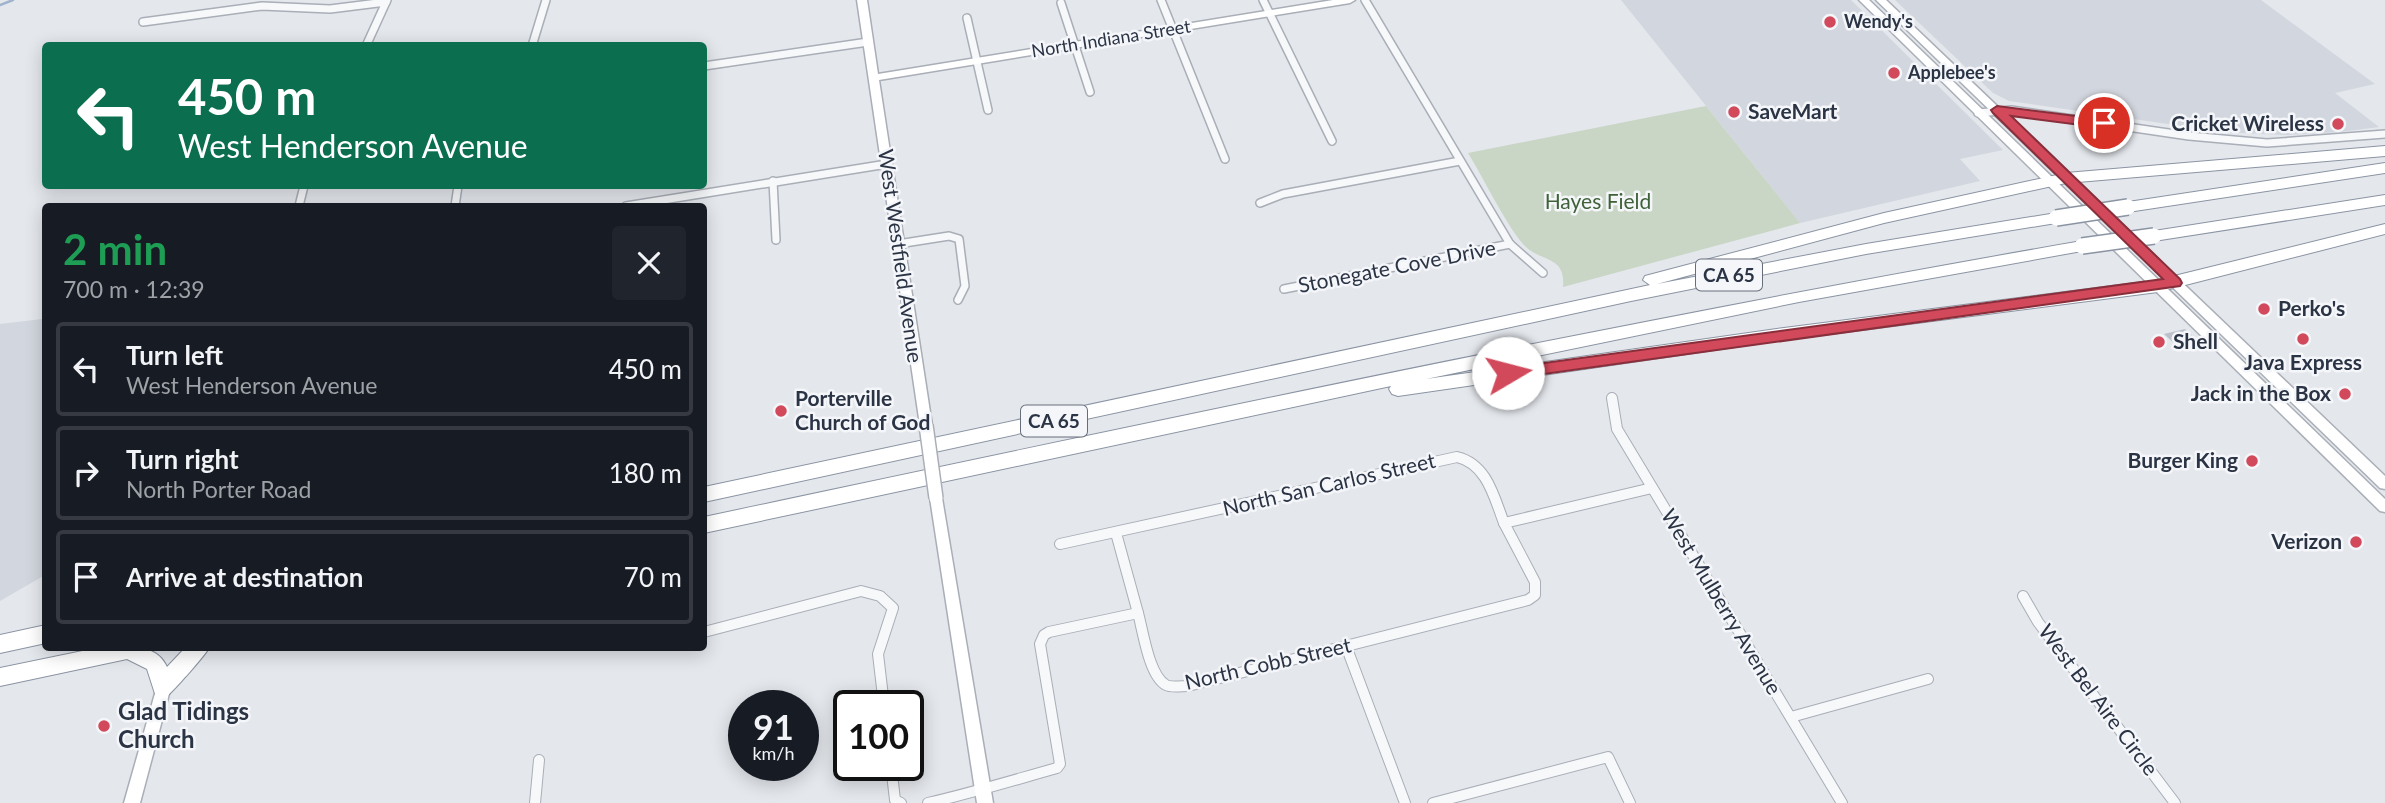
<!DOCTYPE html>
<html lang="en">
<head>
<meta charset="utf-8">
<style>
	body { margin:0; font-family:Lato,sans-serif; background:#20242c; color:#f1f3f6; height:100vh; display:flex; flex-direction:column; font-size:26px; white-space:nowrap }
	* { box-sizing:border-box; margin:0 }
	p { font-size:23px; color:#9ea1a6 }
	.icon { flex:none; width:38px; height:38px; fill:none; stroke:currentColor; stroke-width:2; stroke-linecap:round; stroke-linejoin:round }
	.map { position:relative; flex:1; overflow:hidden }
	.side { position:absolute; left:42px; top:203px; width:665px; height:448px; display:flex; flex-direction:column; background:#171b24; border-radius:7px; box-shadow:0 4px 18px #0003 }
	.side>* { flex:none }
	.hud { position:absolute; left:42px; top:42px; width:665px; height:147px; border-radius:7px; box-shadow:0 4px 18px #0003; background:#0b6e4f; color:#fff; overflow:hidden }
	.speed { position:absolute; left:728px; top:690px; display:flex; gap:14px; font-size:35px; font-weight:700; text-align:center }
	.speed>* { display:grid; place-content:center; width:91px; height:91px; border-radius:50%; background:#171b24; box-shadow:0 4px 18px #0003; line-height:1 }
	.speed small { font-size:18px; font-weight:400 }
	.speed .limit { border:4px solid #111; border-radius:10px; background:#fff; color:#111 }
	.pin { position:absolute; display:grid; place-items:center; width:60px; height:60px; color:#fff; margin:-30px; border:4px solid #fff; border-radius:50%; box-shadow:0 2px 7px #0007 }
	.me { position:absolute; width:77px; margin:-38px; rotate:82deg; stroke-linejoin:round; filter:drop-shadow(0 0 5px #0008) }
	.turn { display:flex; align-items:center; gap:24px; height:147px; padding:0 21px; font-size:32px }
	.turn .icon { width:91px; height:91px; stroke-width:2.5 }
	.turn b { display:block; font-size:49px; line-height:60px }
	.round { display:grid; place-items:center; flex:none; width:74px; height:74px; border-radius:7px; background:#20242c }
	.overview { display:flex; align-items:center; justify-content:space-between; height:119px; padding:0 21px }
	h1 { font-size:42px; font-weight:700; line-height:52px; color:#1e9e55 }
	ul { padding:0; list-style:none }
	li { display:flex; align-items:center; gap:21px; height:94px; margin:0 14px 10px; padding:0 7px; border:4px solid #363941; border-radius:7px }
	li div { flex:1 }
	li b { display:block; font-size:26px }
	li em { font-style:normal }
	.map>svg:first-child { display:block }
</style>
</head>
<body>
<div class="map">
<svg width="2385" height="803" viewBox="0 0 2385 803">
	<rect width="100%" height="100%" fill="#e4e7ec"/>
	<g fill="#d2d6de">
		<polygon points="1621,0 1851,0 2003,150 1960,159 1980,181 1800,223"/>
		<polygon points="1895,0 2261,0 2375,84 2335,93 2379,127 2340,132 2285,135 2223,132 2009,101 1993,93"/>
		<polygon points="45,313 45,575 0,601 0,324 42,319"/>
	</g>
	<path fill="#c9d6c5" d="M1706,106L1800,223L1563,287C1566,256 1542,262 1526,247C1509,231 1482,175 1468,153Z"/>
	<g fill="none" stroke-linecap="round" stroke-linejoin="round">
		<polyline stroke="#9fb4cc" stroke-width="2.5" points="0,5 13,0"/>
	</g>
	<polygon fill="#bbc0ca" points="2185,329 2198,341 2177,346 2164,334"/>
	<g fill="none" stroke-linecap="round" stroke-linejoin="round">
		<defs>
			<g id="street-far1">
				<polyline points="1161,0 1225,159"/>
				<polyline points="1263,0 1332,141"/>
				<polyline points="1365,0 1510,244 1543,273"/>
				<polyline points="1061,3 1090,92"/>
				<polyline points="967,18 988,110"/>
				<polyline points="143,22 262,6 330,9 386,2"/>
				<polyline points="366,46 387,0"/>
				<polyline points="532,46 546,0"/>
				<polyline points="704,66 868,42"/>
				<polyline points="1978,113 2011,110 2189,136 2267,143 2385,134"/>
				<polyline points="773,181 776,240"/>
				<polyline points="1260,203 1283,194 1460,161"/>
				<polyline points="299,206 304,186"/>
				<polyline points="455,206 458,186"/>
				<polyline points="626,206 887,164"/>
				<polyline points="898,244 949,236 959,239 965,286 958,300"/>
				<polyline points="1284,289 1510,244"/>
			</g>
			<g id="street">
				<polyline points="1612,398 1617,429 1842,803"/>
				<polyline points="1116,533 1138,613"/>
				<path d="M1060,544L1457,457C1487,464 1494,497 1504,523"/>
				<polyline points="2023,596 2038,622 2175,803"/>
				<polyline points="704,632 861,591 880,596 893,608 878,654 884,705"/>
				<polyline points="1346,646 1405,803"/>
				<polyline points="1791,717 1928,679"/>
				<polyline points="891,765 895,800 901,803"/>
				<polyline points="535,803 539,760"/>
				<path d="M928,803C972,793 1014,780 1057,768L1060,764L1040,644L1044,635L1049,632L1138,613C1143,631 1149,676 1166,685C1172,688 1181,686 1188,686L1528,600L1535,595V582L1504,523L1652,488"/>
				<polyline points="1433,803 1608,757 1630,803"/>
			</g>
			<g id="secondary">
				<polygon points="857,0 867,0 878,74 1333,0 1355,0 1350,3 879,80 932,425 930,428 922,428 920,425"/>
				<polygon points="1859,0 1869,0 2385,499 2385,512 2380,511"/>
				<polygon points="1876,0 1886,0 2385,476 2385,489 2380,488"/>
				<polygon points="936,493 941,494 942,498 993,803 977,803 930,498 931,494"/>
				<polygon points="163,683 168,685 170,690 140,803 124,803 156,690 158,685"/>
			</g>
			<g id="highway">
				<polygon points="2385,146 2385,156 2066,183 1884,223 1657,284 1866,244 2056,213 2061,214 2064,218 2056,223 1866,254 1631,301 704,502 704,487 1650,285 1643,280 1645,276 1884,213 2066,173"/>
				<polygon points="2385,163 2385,173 2128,212 2120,207 2128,202"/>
				<polygon points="2385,195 2385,205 2154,241 2146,236 2154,231"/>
				<path d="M2385,224V234L2158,292L1784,340L1398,396L1392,394L1389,389L1391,386L704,533V517C1162,420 1620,321 2082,241L2090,246L2082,251L1799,302L1426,379L1784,328L2158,280Z"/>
				<polygon points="46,625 46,643 0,653 0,635"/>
				<path d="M97,648C122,648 155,640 167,667L185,648H209C206,654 168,698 163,699L156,697L147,669L127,659L0,686V668Z"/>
			</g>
		</defs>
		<use href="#street-far1" stroke="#a9aeb7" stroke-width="10"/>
		<use href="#street" stroke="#a9aeb7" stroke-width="12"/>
		<use href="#secondary" stroke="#a9aeb7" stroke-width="3"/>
		<use href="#highway" stroke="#8b94a3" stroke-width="2"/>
		<use href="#street-far1" stroke="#f7f8fa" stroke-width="7"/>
		<use href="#street" stroke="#f7f8fa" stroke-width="10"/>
		<use href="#secondary" fill="#fff" fill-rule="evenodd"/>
		<use href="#highway" fill="#fff" fill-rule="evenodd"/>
		<defs>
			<polyline id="secondary-bridge" points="926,425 936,498"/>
			<g id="highway-bridge">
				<polyline points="2056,218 2128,207"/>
				<polyline points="2082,246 2154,236"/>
			</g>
		</defs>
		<use href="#secondary-bridge" stroke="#a9aeb7" stroke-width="16" stroke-linecap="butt"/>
		<use href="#highway-bridge" stroke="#8b94a3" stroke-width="18" stroke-linecap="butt"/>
		<use href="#secondary-bridge" stroke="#fff" stroke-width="13"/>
		<use href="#highway-bridge" stroke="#fff" stroke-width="15"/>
	</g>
	<polygon fill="#d1495b" stroke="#882f3b" stroke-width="2" points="1997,106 2108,120 2110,123 2104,128 2011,116 2180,279 2182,283 2180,286 1508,379 1500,373 1508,368 2163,279 1993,113 1991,110"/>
	<g fill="#d1495b" stroke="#f4f6f9" stroke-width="2.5">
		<circle cx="1830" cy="22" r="7"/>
		<circle cx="1894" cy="73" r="7"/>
		<circle cx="1734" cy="112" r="7"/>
		<circle cx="2338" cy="124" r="7"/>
		<circle cx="2264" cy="309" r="7"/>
		<circle cx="2303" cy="339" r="7"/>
		<circle cx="2159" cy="342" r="7"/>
		<circle cx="2345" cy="394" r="7"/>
		<circle cx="781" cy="411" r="7"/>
		<circle cx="2252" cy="461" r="7"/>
		<circle cx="2356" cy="542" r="7"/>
		<circle cx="104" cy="726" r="7"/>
	</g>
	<g text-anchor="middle" stroke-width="5" stroke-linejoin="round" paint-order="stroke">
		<g font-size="18" font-weight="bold" fill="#2b3445" stroke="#f4f6f9" text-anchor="start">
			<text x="1844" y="28">Wendy's</text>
			<text x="1908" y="79">Applebee's</text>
		</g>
		<g font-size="18" fill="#2b3445" stroke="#f4f6f9">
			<text transform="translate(1111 39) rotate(-9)" y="6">North Indiana Street</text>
		</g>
		<g fill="#f4f6f9" stroke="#676e7b" stroke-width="2">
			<rect x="1696" y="259.5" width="66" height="31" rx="5"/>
			<rect x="1021" y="405.5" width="66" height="31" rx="5"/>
		</g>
		<g font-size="19" font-weight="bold" fill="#2b3445">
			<text x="1729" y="282">CA 65</text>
			<text x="1054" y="428">CA 65</text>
		</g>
		<g font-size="21" font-weight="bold" fill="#2b3445" stroke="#f4f6f9" text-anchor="start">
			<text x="1748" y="119">SaveMart</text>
			<text x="2324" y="131" text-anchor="end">Cricket Wireless</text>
			<text x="2278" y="316">Perko's</text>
			<text x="2173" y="349">Shell</text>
			<text x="2303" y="370" text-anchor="middle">Java Express</text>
			<text x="2331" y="401" text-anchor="end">Jack in the Box</text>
			<text x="795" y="406">Porterville<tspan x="795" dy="24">Church of God</tspan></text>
			<text x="2238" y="468" text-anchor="end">Burger King</text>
			<text x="2342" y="549" text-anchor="end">Verizon</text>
		</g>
		<g font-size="21" fill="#3f6138" stroke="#f4f6f9">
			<text x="1598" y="209">Hayes Field</text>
		</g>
		<g font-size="21" fill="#2b3445" stroke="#f4f6f9">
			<text transform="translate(900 256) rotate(82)" y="7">West Westfield Avenue</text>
			<text transform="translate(1397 267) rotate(-11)" y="7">Stonegate Cove Drive</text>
			<text transform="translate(1329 485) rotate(-13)" y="7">North San Carlos Street</text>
			<text transform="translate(1721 602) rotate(59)" y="7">West Mulberry Avenue</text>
			<text transform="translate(1268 664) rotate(-13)" y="7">North Cobb Street</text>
			<text transform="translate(2098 700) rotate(53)" y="7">West Bel Aire Circle</text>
		</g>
		<g font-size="24" font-weight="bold" fill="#2b3445" stroke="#f4f6f9" text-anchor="start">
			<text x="118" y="720">Glad Tidings<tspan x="118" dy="28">Church</tspan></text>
		</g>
	</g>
</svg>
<div class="speed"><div>91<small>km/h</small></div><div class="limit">100</div></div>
<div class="pin" style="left:2104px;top:123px;background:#d93025"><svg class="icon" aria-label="arrive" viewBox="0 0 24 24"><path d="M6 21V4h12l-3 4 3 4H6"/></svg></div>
<svg class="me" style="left:1508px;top:373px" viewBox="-20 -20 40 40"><circle r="19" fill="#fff"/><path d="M0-13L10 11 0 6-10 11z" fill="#d1495b"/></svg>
<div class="hud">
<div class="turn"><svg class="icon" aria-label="left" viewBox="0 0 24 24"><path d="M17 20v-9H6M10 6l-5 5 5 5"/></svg><div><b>450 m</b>West Henderson Avenue</div></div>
</div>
<section class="side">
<div class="overview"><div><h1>2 min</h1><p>700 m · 12:39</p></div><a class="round"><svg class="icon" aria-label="close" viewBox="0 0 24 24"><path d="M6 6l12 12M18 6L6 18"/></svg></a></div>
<ul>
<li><svg class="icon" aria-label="left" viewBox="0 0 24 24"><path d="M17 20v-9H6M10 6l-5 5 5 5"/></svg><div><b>Turn left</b><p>West Henderson Avenue</p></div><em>450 m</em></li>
<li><svg class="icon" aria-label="right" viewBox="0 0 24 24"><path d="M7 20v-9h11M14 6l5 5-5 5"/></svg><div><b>Turn right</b><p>North Porter Road</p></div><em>180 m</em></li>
<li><svg class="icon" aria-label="arrive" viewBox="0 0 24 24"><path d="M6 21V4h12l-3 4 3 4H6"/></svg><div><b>Arrive at destination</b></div><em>70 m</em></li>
</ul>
</section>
</div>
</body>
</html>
